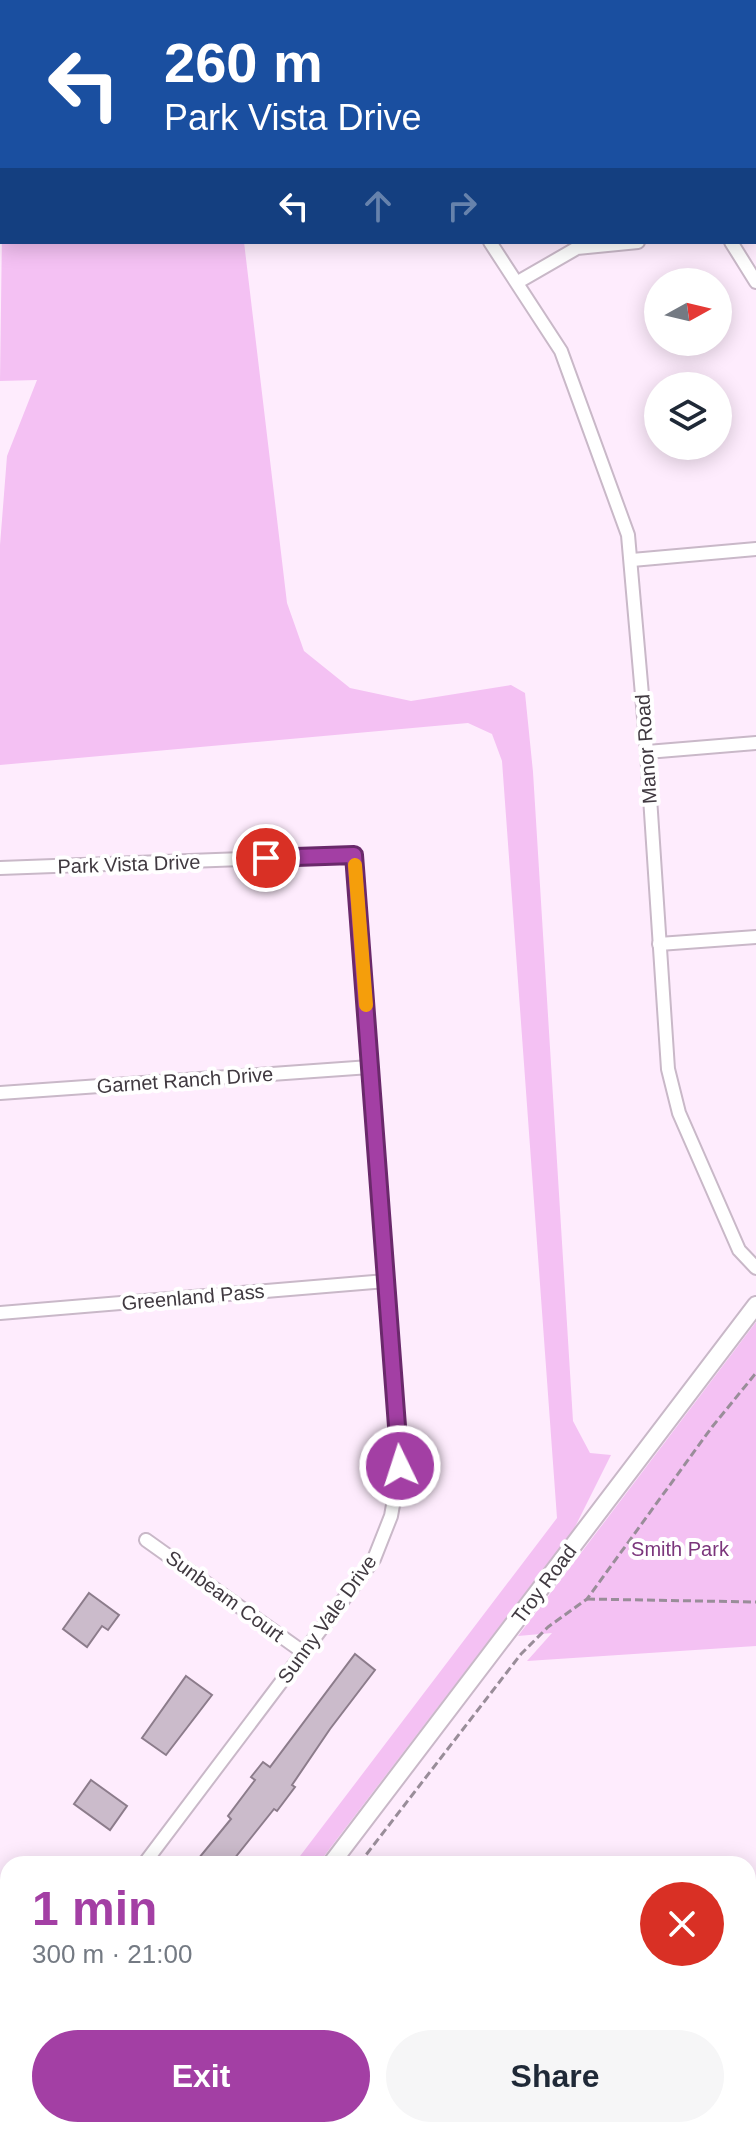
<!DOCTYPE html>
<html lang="en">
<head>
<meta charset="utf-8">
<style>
	body { margin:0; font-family:Arial,sans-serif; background:#f6f6f7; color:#1f2937; height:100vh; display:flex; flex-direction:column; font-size:30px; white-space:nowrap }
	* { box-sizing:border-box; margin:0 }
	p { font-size:26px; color:#747a83 }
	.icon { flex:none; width:44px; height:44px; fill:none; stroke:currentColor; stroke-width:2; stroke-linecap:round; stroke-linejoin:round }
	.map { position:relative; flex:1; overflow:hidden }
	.details { position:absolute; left:0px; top:1856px; width:756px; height:282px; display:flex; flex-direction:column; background:#fff; border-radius:24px 24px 0 0; box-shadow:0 4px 20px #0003 }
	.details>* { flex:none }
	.banner { position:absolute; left:0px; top:0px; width:756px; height:244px; box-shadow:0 4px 20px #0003; background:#1a4fa0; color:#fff; overflow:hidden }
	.needle { width:52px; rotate:82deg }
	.controls { position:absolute; left:644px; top:268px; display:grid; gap:16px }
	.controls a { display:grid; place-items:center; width:88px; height:88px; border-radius:50%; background:#fff; box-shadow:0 4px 20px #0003; font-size:40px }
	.pin { position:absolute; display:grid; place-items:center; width:68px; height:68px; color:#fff; margin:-34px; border:4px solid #fff; border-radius:50%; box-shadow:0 2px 8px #0007 }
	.me { position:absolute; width:88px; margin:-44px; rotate:356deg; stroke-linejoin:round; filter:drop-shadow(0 0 6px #0008) }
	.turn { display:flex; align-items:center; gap:28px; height:168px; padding:0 32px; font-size:36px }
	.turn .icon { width:104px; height:104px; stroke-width:2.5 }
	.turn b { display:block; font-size:56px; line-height:68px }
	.lanes { display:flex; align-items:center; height:76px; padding:0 32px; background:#0003; justify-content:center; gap:40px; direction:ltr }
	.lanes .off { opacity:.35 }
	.round { display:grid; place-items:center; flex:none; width:84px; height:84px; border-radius:42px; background:#f6f6f7 }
	.overview { display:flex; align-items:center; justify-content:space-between; height:136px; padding:0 32px }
	h1 { font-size:48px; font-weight:800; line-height:60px; color:#a33fa4 }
	.button { display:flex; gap:16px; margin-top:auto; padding:16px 32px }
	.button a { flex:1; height:92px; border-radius:48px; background:#a33fa4; color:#fff; font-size:32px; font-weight:800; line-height:92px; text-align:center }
	.button a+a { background:#f6f6f7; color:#1f2937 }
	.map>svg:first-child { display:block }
</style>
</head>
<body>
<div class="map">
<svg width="756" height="2137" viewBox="0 0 756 2137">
	<rect width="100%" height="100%" fill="#feecfd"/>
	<g fill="#f4c1f3">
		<rect x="12" y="0" width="185" height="2"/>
		<polygon points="2,232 2,242 244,242 287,603 304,651 350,688 411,701 511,685 525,693 533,772 573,1421 590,1453 611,1455 574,1529 318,1864 294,1864 557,1518 502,761 492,734 468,723 0,765 0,545 7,456 37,380 0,381"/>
		<polygon points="756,1322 756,1646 527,1661 552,1633 518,1636"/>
		<polygon points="756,1978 756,2084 748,2089 748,1984"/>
		<polygon points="98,2130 114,2130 112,2137 12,2137"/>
		<polygon points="166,2130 339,2130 330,2137 160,2137"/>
		<polygon points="458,2130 495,2130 485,2137 449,2137"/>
		<polygon points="552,2130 684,2130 674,2137 542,2137"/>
	</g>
	<g fill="#cbbbcb" stroke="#8c7c8b" stroke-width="2">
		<polygon points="89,1593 119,1615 108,1630 102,1626 87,1647 63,1629"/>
		<polygon points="355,1654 375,1670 330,1729 292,1785 295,1787 277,1811 274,1809 230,1864 194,1864 231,1819 228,1816 255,1780 251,1777 263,1762 270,1767"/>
		<polygon points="186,1676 212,1695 166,1755 142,1738"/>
		<polygon points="91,1780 127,1806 110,1830 74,1804"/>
	</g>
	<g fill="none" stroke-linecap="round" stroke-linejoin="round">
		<defs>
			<g id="minor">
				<polyline points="754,41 756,41"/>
				<polyline points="0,120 2,119"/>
				<polyline points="490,242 561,351 628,535 647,752 668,1069 679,1113 739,1250 756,1268"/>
				<polyline points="731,242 756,282"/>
				<polyline points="518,282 577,248 638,242"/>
				<polyline points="632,560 756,549"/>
				<polyline points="647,752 756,743"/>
				<polyline points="0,868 354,855 400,1466 391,1516 374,1559 144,1864"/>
				<polyline points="659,944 756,937"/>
				<polyline points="0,1093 370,1067"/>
				<polyline points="0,1313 386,1281"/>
				<polyline points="146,1540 303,1652"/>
				<polyline points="0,1957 8,1955"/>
			</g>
			<g id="tertiary">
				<polyline points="217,0 217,2"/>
				<polyline points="331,1864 756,1305"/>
				<polyline points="0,2130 8,2130"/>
			</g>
		</defs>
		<use href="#minor" stroke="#c9b8c8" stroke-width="16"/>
		<use href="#tertiary" stroke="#c9b8c8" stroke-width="20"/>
		<g stroke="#998d99" stroke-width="3" stroke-dasharray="8 4" stroke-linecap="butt">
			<polyline points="198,0 199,2"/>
			<polyline points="587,1599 756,1602"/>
			<polyline points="359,1864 521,1654 548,1627 587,1599 712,1427 756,1373"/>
			<polyline points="0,2083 8,2081"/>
			<polyline points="152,2137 159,2130"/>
		</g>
		<use href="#minor" stroke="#fff" stroke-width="12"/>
		<use href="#tertiary" stroke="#fff" stroke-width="16"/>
		<g stroke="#6c626b" stroke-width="5" stroke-dasharray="10 10" stroke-linecap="butt">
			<polyline points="748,1968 756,1962"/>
			<polyline points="520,2137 530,2130"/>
		</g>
	</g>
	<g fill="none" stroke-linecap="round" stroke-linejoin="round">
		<defs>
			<polyline id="route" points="266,858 354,855 400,1466"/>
		</defs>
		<use href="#route" stroke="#6a296b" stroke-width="20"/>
		<use href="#route" stroke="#a33fa4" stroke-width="14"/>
		<polyline stroke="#f59e0b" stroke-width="14" points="355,865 366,1005"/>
	</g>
	<g text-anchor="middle" stroke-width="8" stroke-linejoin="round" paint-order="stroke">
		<g font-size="20" fill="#403940" stroke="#fff">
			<text transform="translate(646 749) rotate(-94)" y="7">Manor Road</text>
			<text transform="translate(129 864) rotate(-2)" y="7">Park Vista Drive</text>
			<text transform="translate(185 1080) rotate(-4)" y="7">Garnet Ranch Drive</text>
			<text transform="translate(193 1297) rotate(-5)" y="7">Greenland Pass</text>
			<text transform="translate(544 1584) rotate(-53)" y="7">Troy Road</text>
			<text transform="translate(225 1596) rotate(36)" y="7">Sunbeam Court</text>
			<text transform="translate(327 1619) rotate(-54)" y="7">Sunny Vale Drive</text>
		</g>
		<g font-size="20" fill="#7b367c" stroke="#fff">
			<text x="680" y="1556">Smith Park</text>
		</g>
	</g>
</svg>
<div class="controls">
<a><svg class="needle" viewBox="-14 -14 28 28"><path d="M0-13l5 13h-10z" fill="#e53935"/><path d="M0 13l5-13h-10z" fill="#747a83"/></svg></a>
<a><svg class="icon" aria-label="layers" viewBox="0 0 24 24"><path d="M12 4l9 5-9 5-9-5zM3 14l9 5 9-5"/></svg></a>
</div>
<div class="pin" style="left:266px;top:858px;background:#d93025"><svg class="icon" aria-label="arrive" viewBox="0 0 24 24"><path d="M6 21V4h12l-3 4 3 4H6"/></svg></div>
<svg class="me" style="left:400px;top:1466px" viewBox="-20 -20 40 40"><circle r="17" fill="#a33fa4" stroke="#fff" stroke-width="3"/><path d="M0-11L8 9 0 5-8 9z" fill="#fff"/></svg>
<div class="banner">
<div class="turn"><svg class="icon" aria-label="left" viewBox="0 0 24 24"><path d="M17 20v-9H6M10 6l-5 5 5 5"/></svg><div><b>260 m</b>Park Vista Drive</div></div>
<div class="lanes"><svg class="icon" aria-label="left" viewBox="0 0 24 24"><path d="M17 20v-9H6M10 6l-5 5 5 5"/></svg><svg class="icon off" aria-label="ahead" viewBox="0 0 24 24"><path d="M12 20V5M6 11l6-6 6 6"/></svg><svg class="icon off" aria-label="right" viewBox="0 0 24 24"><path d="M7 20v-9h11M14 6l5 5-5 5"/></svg></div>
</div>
<section class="details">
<div class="overview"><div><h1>1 min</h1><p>300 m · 21:00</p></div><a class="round" style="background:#d93025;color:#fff"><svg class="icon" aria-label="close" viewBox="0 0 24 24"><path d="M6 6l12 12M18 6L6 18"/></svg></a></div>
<div class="button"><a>Exit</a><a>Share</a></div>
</section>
</div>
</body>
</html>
